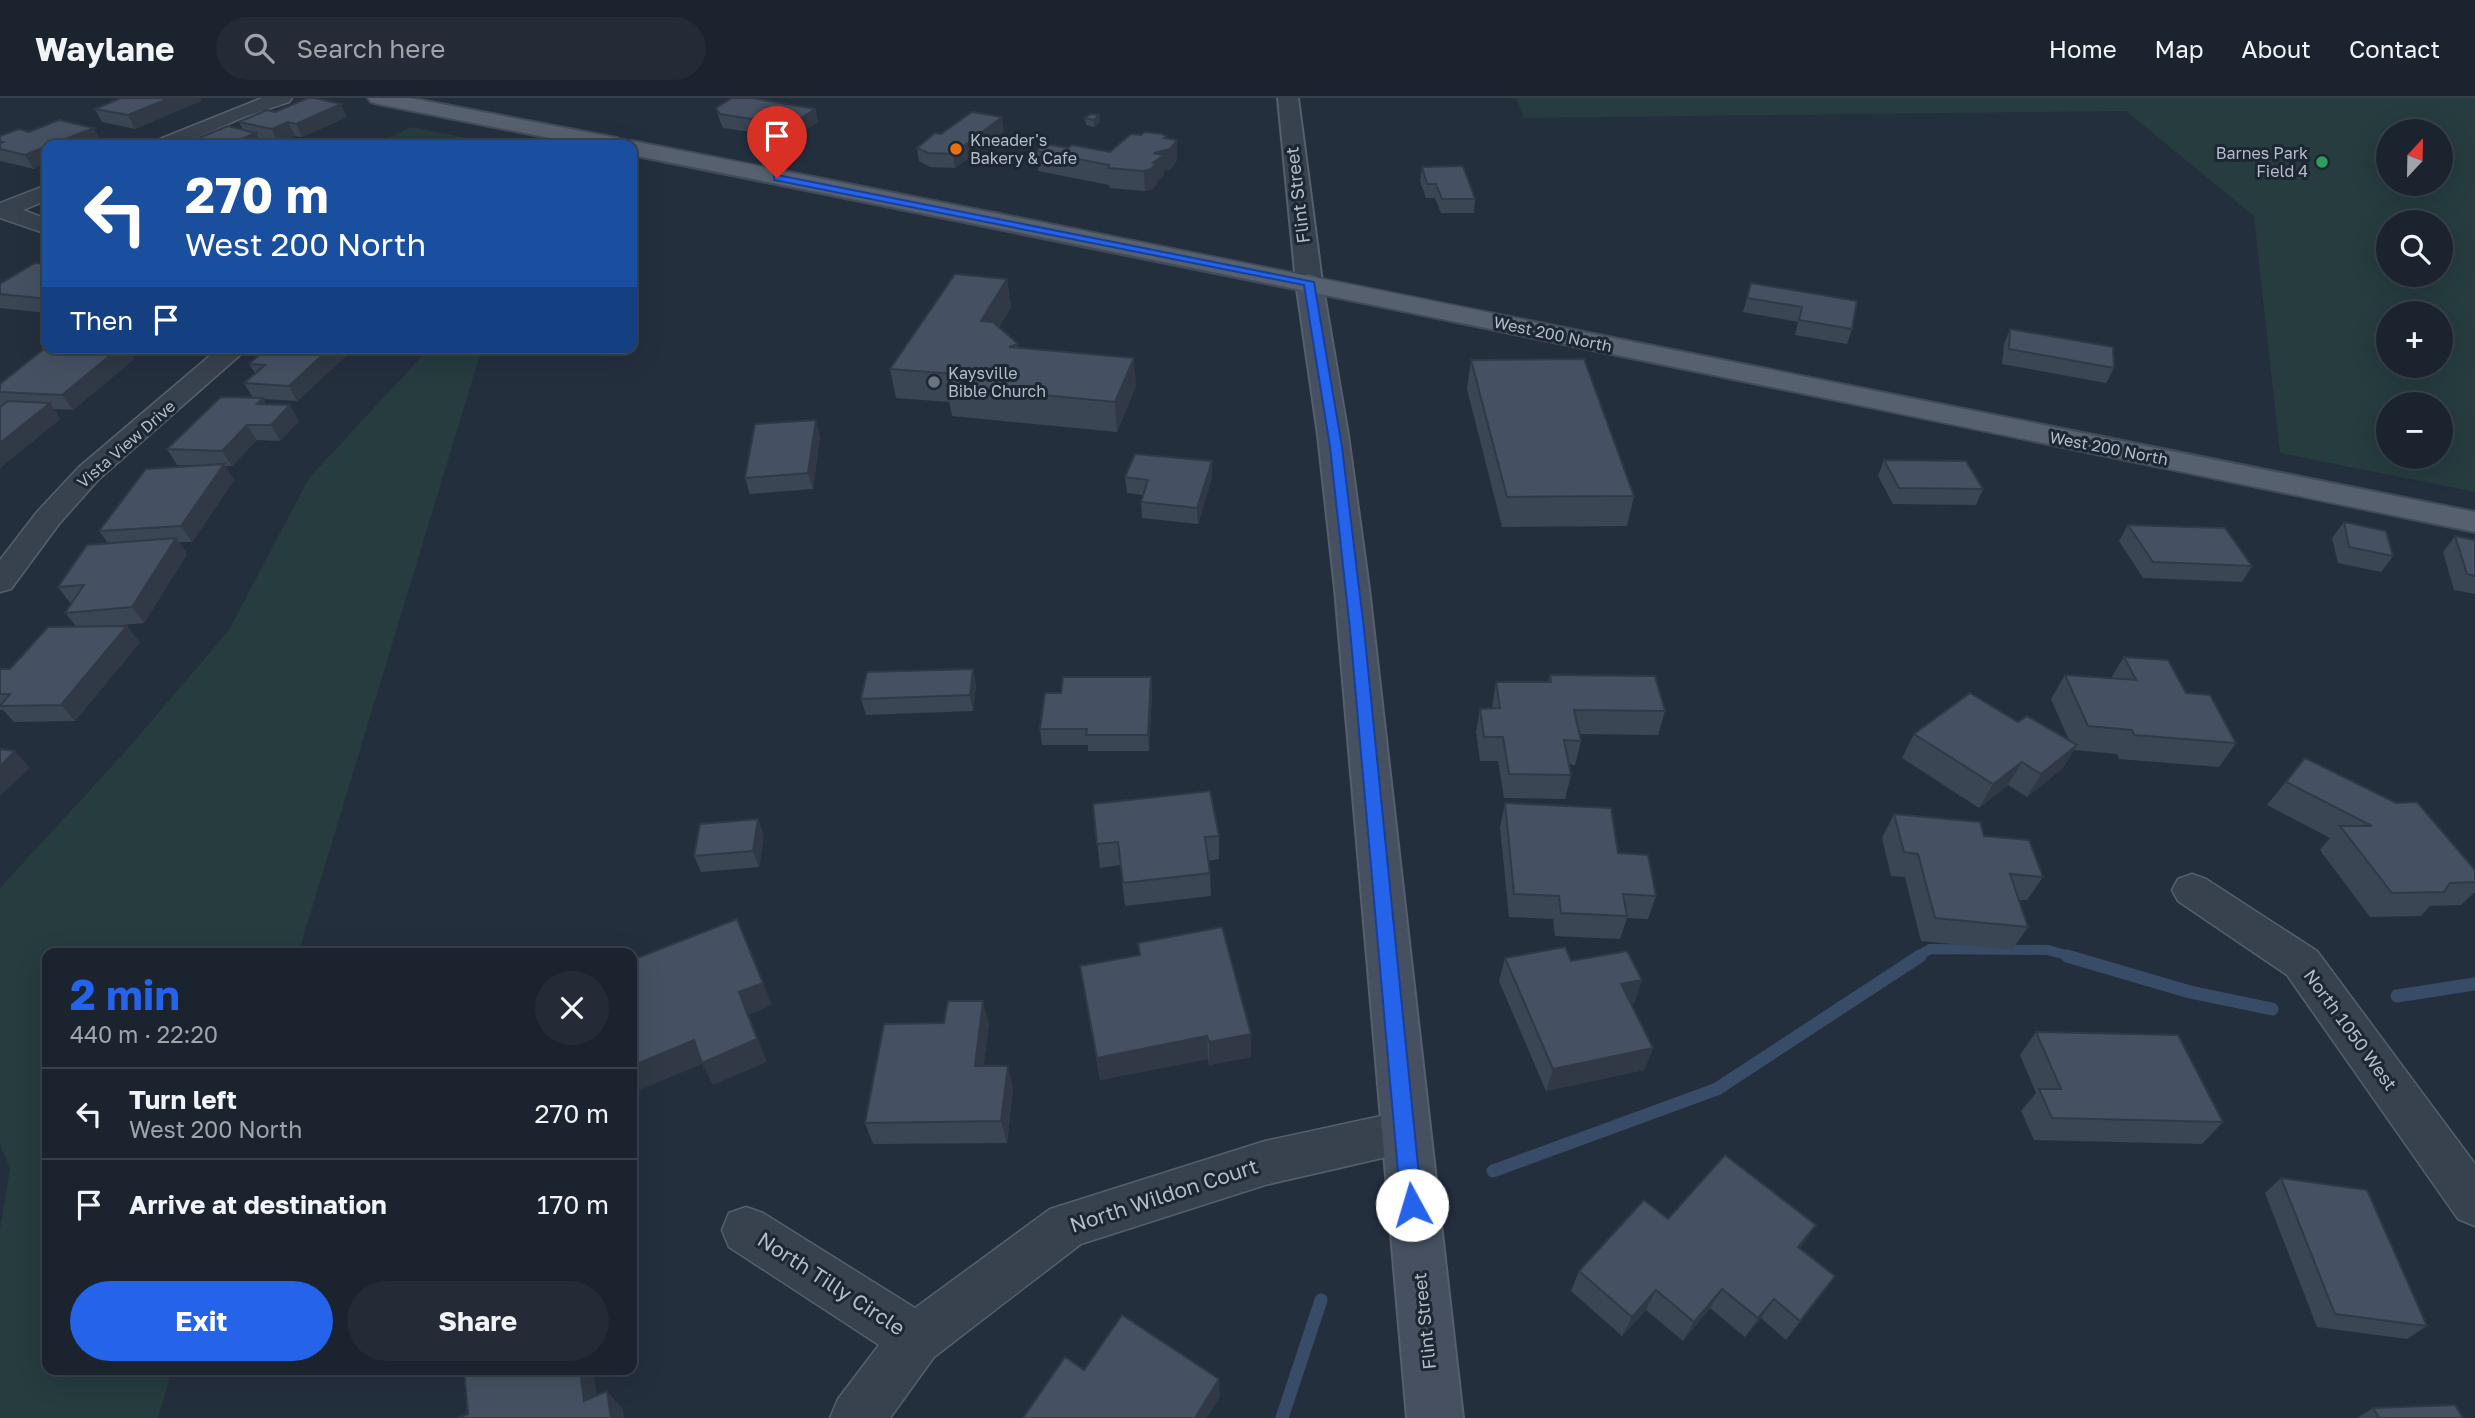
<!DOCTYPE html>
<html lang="en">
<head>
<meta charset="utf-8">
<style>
	body { margin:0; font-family:"Golos Text",sans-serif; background:#242b36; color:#f1f3f6; height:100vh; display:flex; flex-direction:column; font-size:26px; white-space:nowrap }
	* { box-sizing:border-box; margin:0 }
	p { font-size:23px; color:#a0a4aa }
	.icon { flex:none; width:38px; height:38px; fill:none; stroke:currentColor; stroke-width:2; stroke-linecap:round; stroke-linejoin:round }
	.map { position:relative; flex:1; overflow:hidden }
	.drawer { position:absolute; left:42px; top:850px; width:595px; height:427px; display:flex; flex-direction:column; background:#1b232e; border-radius:14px; box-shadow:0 7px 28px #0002,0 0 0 2px #39404a }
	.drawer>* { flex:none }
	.hud { position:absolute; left:42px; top:42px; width:595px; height:214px; border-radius:14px; box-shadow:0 7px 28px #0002,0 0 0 2px #39404a; background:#1a4fa0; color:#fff; overflow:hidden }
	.needle { width:46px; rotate:22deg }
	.fabs { position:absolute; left:2376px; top:21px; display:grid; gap:14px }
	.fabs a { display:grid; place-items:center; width:77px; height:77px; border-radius:50%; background:#1b232e; box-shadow:0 7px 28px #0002,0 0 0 2px #39404a; font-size:35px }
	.pin { position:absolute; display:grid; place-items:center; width:60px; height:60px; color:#fff; margin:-72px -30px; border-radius:50% 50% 50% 0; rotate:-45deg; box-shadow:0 0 7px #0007 }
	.pin .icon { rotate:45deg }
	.me { position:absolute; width:77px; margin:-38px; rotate:354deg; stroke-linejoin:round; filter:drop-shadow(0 0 5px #0008) }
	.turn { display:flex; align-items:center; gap:24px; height:147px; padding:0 28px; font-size:32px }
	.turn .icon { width:91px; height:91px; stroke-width:2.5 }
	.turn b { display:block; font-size:49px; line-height:60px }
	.then { display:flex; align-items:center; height:66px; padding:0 28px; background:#0003; gap:14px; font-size:26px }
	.round { display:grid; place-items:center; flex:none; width:74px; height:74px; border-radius:37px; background:#242b36 }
	.head { display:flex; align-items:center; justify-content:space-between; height:119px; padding:0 28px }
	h1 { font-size:42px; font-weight:700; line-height:52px; color:#2563eb }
	.action { display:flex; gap:14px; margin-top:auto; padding:14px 28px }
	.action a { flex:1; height:80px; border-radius:42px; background:#2563eb; color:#fff; font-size:28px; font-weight:700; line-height:80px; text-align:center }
	.action a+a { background:#242b36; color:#f1f3f6 }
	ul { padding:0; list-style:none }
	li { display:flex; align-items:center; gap:21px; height:91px; padding:0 28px; border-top:2px solid #39404a }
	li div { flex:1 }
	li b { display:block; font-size:26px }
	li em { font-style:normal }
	header { display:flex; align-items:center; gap:42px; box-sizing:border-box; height:98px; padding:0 35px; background:#1b232e; border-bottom:2px solid #39404a }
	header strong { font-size:33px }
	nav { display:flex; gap:38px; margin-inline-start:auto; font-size:24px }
	.search { width:490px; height:63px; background:#242b36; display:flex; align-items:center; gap:18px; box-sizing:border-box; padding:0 24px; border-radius:38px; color:#a0a4aa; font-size:26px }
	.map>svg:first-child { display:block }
</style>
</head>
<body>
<header>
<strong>Waylane</strong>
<div class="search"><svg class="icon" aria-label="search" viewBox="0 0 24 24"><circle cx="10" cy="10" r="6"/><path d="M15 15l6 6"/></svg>Search here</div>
<nav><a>Home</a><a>Map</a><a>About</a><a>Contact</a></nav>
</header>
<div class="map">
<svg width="2475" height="1320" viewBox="0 0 2475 1320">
	<rect width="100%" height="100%" fill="#242f3e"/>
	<g fill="#263c3f" fill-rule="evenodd">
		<path d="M1516,0H2475V394L2280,355L2254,118L2126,13L1524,20ZM2441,33V86H2389V33ZM2389,124H2441V177H2389ZM2389,215H2441V268H2389ZM2389,306H2441V359H2389Z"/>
		<polygon points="411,29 503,47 374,47"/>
		<polygon points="426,250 482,250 298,856 47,856 47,1272 172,1272 158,1320 0,1320 0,1131 10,1071 0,1046 0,790 124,655 229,532 309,380 424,256"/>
	</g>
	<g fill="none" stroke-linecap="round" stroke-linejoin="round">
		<polyline stroke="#394c67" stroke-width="10" points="1917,859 1930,851 2048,852 2073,859"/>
		<g stroke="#394c67" stroke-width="13">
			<polyline points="2067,858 2190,894 2272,911"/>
			<polyline points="2397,898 2475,886"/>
			<polyline points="1493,1073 1717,991 1920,858"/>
			<polyline points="1282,1320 1321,1202"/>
		</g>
		<defs>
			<g id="minor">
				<polygon points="262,0 292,0 289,4 244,19 179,47 151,47 155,43"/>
				<polygon points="47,87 47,102 23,112 47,121 47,136 0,120 0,105"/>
				<polygon points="219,250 248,250 99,381 59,426 11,491 0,494 0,462 37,414 79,369"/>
				<polygon points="2192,776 2206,781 2317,853 2475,1066 2475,1128 2458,1121 2287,877 2178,803 2172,792 2178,781"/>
				<polygon points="1404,1013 1420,1019 1427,1034 1420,1049 1404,1055 1265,1087 1081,1146 934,1259 890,1320 830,1320 838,1301 879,1247 729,1149 722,1132 729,1115 746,1109 763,1115 915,1210 1050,1111 1265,1043"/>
			</g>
			<polygon id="tertiary" points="1278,0 1298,0 1322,184 1318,189 1309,192 1300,189 1296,184"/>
			<polygon id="secondary" points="1309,176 1318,179 1322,184 1348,337 1369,491 1463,1320 1407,1320 1335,491 1318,337 1296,184 1300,179"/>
			<path id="primary" d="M368,0H410L617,40L626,45L632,43C1247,164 1861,291 2475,414V434C1861,308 1247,179 632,57V47H585L378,6L371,4Z"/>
		</defs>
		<use href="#minor" stroke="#565f6c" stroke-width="3"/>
		<use href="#tertiary" stroke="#565f6c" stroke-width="4"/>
		<use href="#secondary" stroke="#565f6c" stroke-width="4"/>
		<use href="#primary" stroke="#414a57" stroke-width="4"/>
		<use href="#minor" fill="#38414e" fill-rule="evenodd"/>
		<use href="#tertiary" fill="#38414e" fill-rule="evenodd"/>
		<use href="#secondary" fill="#465061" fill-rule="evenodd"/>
		<use href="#primary" fill="#56606e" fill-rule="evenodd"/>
	</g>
	<g fill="#3b4654">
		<polygon points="121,0 200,0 201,3 135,31 102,24 95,11"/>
		<polygon points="716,10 815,11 818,24 793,40 723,30 720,23"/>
		<polygon points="275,14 347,19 302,39 295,38 278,45 259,40 243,32 239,24"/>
		<polygon points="1085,20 1100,24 1094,29 1086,27"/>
		<polygon points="1004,33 955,70 930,69 919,63 917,50 941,36"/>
		<polygon points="29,34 101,43 92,47 47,47 34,71 0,63 0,38"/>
		<polygon points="1141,37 1166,38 1167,40 1177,62 1171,71 1164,73 1164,77 1157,83 1157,86 1152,91 1145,93 1110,90 1109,87 1038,73 1036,53 1068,50 1110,54"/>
		<polygon points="1422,69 1475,101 1474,115 1441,115 1435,100 1426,100 1420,83"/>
		<polygon points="47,166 47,215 0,210 0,186"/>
		<polygon points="1007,181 1011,209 999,229 1019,250 1136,288 1117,334 952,318 949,304 896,300 890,271"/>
		<polygon points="1751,185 1852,231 1847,246 1795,237 1798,224 1743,214"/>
		<polygon points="2010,231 2114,270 2106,285 2002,266 2004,246"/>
		<polygon points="59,252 134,261 73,312 54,311 60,321 0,370 0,286"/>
		<polygon points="346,258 297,303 263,301 266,307 299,323 280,343 257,342 232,368 225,368 234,382 192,444 179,444 187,456 144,525 112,528 140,544 75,623 14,624 3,612 0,612 0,571 10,571 76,528 65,515 72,505 70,505 58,489 108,445 99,433 201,368 177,367 167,351 253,300 244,285 255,275 249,266"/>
		<polygon points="1471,262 1634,398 1627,428 1502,429 1467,291"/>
		<polygon points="820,338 813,391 750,396 745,380"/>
		<polygon points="1884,362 1983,391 1976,407 1893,406 1878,378"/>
		<polygon points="1212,363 1212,379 1198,426 1142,420 1141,404 1143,397 1127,395 1125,379"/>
		<polygon points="2344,424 2393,458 2381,474 2338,465 2332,440"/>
		<polygon points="2128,427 2252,468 2242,484 2143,480 2119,443"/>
		<polygon points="2455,438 2475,442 2475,496 2454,492 2443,454"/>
		<polygon points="2124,559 2186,595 2236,645 2219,669 2119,661 2117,656 2074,652 2062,671 2027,699 2008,687 1979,710 1902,660 1914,636 2018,624 2069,642 2051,601 2065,577 2111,580"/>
		<polygon points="1550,577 1665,613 1658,637 1579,636 1581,643 1575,667 1569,666 1571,677 1565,701 1504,700 1498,663 1480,663 1476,634 1480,611 1492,610 1496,584 1548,584"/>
		<polygon points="1151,579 1152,595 1149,653 1088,653 1088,647 1042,647 1040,631 1061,595"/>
		<polygon points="976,587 973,613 866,617 861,601"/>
		<polygon points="2305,660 2475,772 2475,794 2461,807 2430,808 2421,818 2370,819 2320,752 2330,740 2267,707"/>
		<polygon points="1505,705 1618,755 1656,798 1648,821 1627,820 1620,841 1555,838 1553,821 1509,819 1500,729"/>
		<polygon points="1093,706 1219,738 1219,761 1208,763 1210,775 1211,798 1125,808 1120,767 1100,770"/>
		<polygon points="1894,716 1984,738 2043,779 2027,802 2019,802 2028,829 2012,852 1921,843 1905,779 1891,778 1882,740"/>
		<polygon points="764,737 759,769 701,774 694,758"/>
		<polygon points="1138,845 1251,936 1251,959 1209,967 1208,961 1100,982 1080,868 1139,857"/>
		<polygon points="1505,860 1571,863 1642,882 1634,905 1631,906 1653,950 1644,972 1546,993 1499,883"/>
		<polygon points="989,926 983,968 1013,990 1007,1045 873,1046 865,1025"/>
		<polygon points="2036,934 2223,1024 2202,1046 2034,1042 2021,1013 2036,995 2020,957"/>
		<polygon points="2281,1080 2427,1228 2407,1241 2317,1229 2265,1095"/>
		<polygon points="1668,1121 1800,1150 1821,1197 1786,1242 1761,1220 1745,1239 1710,1210 1683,1243 1646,1212 1622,1238 1571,1193 1579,1173"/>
		<polygon points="2373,1310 2463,1320 2357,1320"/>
	</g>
	<g fill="#303945">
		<polygon points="170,0 200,0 201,3 135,31 128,17"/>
		<polygon points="341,6 347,19 302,39 296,26"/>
		<polygon points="815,11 818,24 793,40 790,27"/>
		<polygon points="1099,17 1100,24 1094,29 1094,22"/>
		<polygon points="1002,19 1004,33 955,70 953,56"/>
		<polygon points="288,24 295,38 278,45 272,31"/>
		<polygon points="94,30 101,43 92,47 50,47"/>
		<polygon points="256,35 262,47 242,47 244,40"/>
		<polygon points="1166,38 1167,52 1177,42 1177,62 1171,71 1164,73 1164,77 1157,83 1157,86 1152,91 1145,93 1144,73 1154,55"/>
		<polygon points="47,48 47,65 34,71 25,57"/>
		<polygon points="1007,181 1011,209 985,251 981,223"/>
		<polygon points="119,250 127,250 134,261 73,312 62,297"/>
		<polygon points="330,250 342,250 346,258 297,303 289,288"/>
		<polygon points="1134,260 1136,288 1117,334 1115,304"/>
		<polygon points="263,300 272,316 257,306"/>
		<polygon points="50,305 60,321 0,370 0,345"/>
		<polygon points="290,307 299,323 280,343 271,327"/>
		<polygon points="816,322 820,338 813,391 808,375"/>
		<polygon points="247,327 257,342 232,368 222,353"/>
		<polygon points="1212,363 1212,379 1198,426 1197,410"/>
		<polygon points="224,366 234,382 192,444 181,428"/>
		<polygon points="176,440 187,456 144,525 132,509"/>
		<polygon points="127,528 140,544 75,623 61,607"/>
		<polygon points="973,571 976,587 973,613 970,597"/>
		<polygon points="1151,579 1152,595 1149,653 1148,637"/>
		<polygon points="2077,647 2062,671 2027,699 2041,676"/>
		<polygon points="15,653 30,670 0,698 0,668"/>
		<polygon points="2022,664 2008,687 1979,710 1993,686"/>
		<polygon points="758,721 764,737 759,769 753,753"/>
		<polygon points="737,821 772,907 749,917 767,964 713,987 702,966 640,992 632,979 632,968 739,894"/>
		<polygon points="1642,882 1634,905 1614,909 1621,886"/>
		<polygon points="983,903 989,926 981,990 975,968"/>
		<polygon points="1251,936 1251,959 1209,967 1209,944"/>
		<polygon points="1207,938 1208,961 1100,982 1097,960"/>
		<polygon points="1653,950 1644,972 1546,993 1553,971"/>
		<polygon points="1008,968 1013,990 1007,1045 1001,1023"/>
		<polygon points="1816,1127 1802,1148 1785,1169 1798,1149"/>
		<polygon points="1835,1178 1821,1197 1786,1242 1800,1223"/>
		<polygon points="1722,1191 1710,1210 1683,1243 1694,1224"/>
		<polygon points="1656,1192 1646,1212 1622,1238 1632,1219"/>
		<polygon points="1774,1201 1761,1220 1745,1239 1758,1220"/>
		<polygon points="580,1272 593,1272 600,1320 584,1303"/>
		<polygon points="1219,1281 1220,1299 1207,1320 1195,1320"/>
		<polygon points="607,1293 623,1311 624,1320 611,1320"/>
	</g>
	<g fill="#455162" stroke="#303945" stroke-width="2">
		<polygon points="121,0 170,0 128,17 95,11"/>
		<polygon points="308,0 315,0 341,6 296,26 288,24 272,31 239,24 267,12 275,14"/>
		<polygon points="732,0 752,0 815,11 790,27 720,16 716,10"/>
		<polygon points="972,14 1002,19 953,56 928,55 917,50 935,35 941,36"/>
		<polygon points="1091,16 1099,17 1094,22 1085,20"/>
		<polygon points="59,22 94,30 50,47 47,47 47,48 25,57 0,51 0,46 3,44 0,44 0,38 19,31 29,34"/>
		<polygon points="228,28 256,35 244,40 254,42 242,47 181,47"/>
		<polygon points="1145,34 1162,36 1166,38 1164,40 1177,42 1170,51 1154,55 1164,57 1153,65 1156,66 1151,71 1144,73 1108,70 1109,67 1036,53 1045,46 1068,50 1072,47 1110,54 1131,36 1141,37"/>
		<polygon points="1463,68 1475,101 1442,101 1436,86 1427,86 1422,69"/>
		<polygon points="35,165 47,166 47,201 0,196 0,186"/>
		<polygon points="955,176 1007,181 981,223 993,224 1018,246 1009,249 1134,260 1115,304 947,288 955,276 890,271"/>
		<polygon points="1751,185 1857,203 1852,231 1799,222 1802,209 1747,200"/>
		<polygon points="2010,231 2113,249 2114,270 2009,251"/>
		<polygon points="61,250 119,250 62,297 0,294 0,286 44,251 59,252"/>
		<polygon points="267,250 330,250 289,288 244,285 265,267 249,266"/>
		<polygon points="1584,261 1634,398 1507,399 1471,262"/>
		<polygon points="221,299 263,300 257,306 290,307 271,327 247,327 222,353 167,351"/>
		<polygon points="8,303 50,305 0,345 0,309"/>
		<polygon points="816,322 808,375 745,380 755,326"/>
		<polygon points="1135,356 1212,363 1197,410 1141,404 1148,382 1125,379"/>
		<polygon points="1884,362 1966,363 1983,391 1899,390"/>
		<polygon points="224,366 181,428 99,433 146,371"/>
		<polygon points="2344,424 2386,433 2393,458 2349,449"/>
		<polygon points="2128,427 2225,430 2252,468 2153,464"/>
		<polygon points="2455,438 2475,442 2475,478 2467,476"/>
		<polygon points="176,440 132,509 65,515 84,487 58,489 87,447"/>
		<polygon points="127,528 61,607 0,608 10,596 0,596 0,571 10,571 48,529"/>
		<polygon points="2124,559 2168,562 2186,595 2210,597 2236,645 2134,637 2132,632 2088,628 2065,577 2136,582"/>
		<polygon points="973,571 970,597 861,601 867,574"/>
		<polygon points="1550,577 1655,578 1665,613 1574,612 1581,643 1564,642 1571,677 1509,676 1503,639 1484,639 1480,611 1500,610 1496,584 1551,584"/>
		<polygon points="1063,579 1151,579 1148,637 1086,637 1087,631 1040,631 1045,595 1061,595"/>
		<polygon points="1970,595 2018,624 2027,618 2077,647 2041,676 2022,664 1993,686 1914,636"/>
		<polygon points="0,651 15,653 0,668"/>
		<polygon points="2305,660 2396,705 2417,704 2475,772 2475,784 2450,785 2444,794 2392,795 2340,728 2372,728 2286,684"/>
		<polygon points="1210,693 1219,738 1205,739 1210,775 1123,785 1118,744 1097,746 1093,706"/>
		<polygon points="1505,705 1611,710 1618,755 1648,757 1656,798 1623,796 1627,818 1561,815 1559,798 1514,796"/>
		<polygon points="1894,716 1980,724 1984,738 2029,742 2043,779 2010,776 2028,829 1935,820 1918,756 1904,754"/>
		<polygon points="758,721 753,753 694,758 700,726"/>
		<polygon points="737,821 763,885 739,894 757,941 702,965 694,942 632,968 632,862"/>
		<polygon points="1222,829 1251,936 1209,944 1207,938 1097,960 1080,868 1140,857 1138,845"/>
		<polygon points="1565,849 1571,863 1627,853 1642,882 1621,886 1653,950 1553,971 1505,860"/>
		<polygon points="948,903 983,903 975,968 1008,968 1001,1023 865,1025 884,926 944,925"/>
		<polygon points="2036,934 2178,937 2223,1024 2052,1020 2039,991 2061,991"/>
		<polygon points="1725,1057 1816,1127 1798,1149 1835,1178 1800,1223 1774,1201 1758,1220 1722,1191 1694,1224 1656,1192 1632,1219 1579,1173 1644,1102 1668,1121"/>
		<polygon points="2281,1080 2367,1092 2427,1228 2335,1216"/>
		<polygon points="1122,1217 1219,1281 1195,1320 1023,1320 1065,1259 1084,1272"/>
		<polygon points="464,1272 580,1272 584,1303 607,1293 611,1320 458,1320 468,1316"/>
		<polygon points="2455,1307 2463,1320 2379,1320 2373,1310"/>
	</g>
	<polygon fill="#2563eb" stroke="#184099" stroke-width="2" points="777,77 1314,184 1342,349 1364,531 1422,1107 1419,1114 1412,1117 1404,1114 1401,1107 1350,531 1330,349 1304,187 774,82 774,78"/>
	<circle fill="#e8710a" stroke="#1d2633" stroke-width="2.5" cx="956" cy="51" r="7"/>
	<circle fill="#2e9e5b" stroke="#1d2633" stroke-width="2.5" cx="2322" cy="64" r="7"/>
	<circle fill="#6b7280" stroke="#1d2633" stroke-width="2.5" cx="934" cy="284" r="7"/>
	<g text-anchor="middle" stroke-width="6" stroke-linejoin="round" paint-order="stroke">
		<g font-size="16" fill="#b4bcc9" stroke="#1d2633" text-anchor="start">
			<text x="970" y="48">Kneader's<tspan x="970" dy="18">Bakery &amp; Cafe</tspan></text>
			<text x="2308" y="61" text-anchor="end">Barnes Park<tspan x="2308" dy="18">Field 4</tspan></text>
			<text x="948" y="281">Kaysville<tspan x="948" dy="18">Bible Church</tspan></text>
		</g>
		<g font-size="16" fill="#b4bcc9" stroke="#1d2633">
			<text transform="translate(1553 236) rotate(12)" y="6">West 200 North</text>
			<text transform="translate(126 346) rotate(-41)" y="6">Vista View Drive</text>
			<text transform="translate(2109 350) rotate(11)" y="6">West 200 North</text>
		</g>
		<g font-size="18" fill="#b4bcc9" stroke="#1d2633">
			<text transform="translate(1298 97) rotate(-97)" y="6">Flint Street</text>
			<text transform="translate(2350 932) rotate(54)" y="6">North 1050 West</text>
			<text transform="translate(1425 1223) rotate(-96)" y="6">Flint Street</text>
		</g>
		<g font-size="21" fill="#b4bcc9" stroke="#1d2633">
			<text transform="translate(1164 1098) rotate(-18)" y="7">North Wildon Court</text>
			<text transform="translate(831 1186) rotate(33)" y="7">North Tilly Circle</text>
		</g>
	</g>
</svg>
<div class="fabs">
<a><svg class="needle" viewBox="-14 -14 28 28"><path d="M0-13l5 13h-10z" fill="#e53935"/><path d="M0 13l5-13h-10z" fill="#a0a4aa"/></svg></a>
<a><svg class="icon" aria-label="search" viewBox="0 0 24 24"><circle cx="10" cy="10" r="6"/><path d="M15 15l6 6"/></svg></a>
<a>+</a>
<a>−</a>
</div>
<div class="pin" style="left:777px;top:80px;background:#d93025"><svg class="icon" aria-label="arrive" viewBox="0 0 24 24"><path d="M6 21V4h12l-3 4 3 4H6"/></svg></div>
<svg class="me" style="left:1412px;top:1107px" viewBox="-20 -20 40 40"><circle r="19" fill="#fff"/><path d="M0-13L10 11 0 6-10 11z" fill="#2563eb"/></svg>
<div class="hud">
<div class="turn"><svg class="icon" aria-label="left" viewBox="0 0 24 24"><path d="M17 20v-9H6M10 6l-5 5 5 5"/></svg><div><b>270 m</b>West 200 North</div></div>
<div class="then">Then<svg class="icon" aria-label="arrive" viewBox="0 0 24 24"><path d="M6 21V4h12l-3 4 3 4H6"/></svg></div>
</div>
<section class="drawer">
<div class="head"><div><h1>2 min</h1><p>440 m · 22:20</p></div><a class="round"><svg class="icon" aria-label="close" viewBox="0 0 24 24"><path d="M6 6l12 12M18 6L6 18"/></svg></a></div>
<ul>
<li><svg class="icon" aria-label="left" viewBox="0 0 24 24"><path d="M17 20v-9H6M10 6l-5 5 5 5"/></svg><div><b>Turn left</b><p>West 200 North</p></div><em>270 m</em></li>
<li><svg class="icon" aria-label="arrive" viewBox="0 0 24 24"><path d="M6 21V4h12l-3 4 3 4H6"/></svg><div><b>Arrive at destination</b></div><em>170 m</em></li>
</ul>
<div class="action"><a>Exit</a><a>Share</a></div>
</section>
</div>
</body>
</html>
